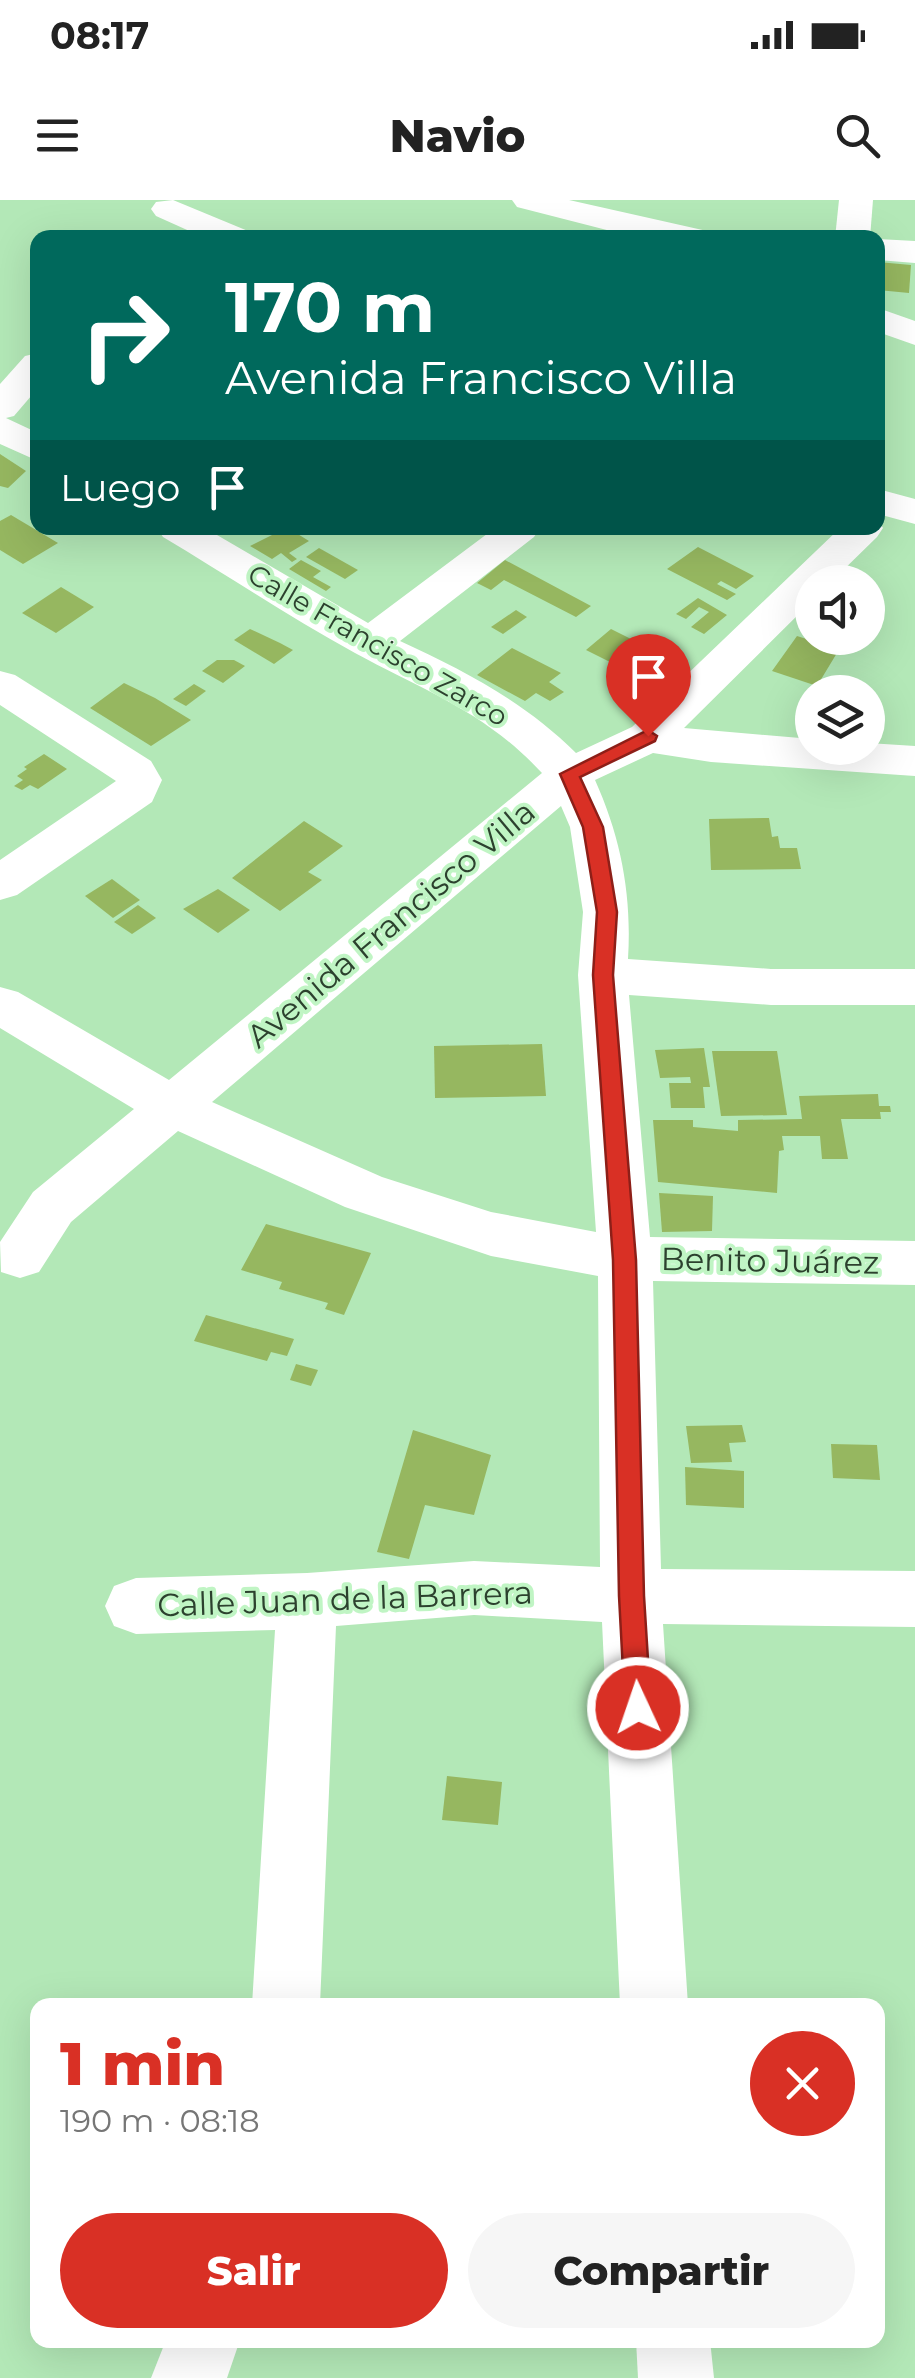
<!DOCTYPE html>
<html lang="es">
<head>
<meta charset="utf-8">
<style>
	body { margin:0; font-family:Montserrat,sans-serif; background:#f6f6f6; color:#222; height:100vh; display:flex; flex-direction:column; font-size:38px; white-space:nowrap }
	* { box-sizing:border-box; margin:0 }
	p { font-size:32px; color:#767676 }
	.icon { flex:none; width:55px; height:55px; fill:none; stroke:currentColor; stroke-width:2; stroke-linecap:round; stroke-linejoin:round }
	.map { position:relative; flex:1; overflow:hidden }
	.details { position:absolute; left:30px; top:1798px; width:855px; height:350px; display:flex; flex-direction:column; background:#fff; border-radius:20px; box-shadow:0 10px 40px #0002 }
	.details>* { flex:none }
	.hud { position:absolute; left:30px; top:30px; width:855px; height:305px; border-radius:20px; box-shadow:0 10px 40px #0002; background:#00695c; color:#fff; overflow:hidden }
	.tools { position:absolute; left:795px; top:365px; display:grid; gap:20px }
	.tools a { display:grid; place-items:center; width:90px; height:90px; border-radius:50%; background:#fff; box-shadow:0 10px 40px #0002; font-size:50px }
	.pin { position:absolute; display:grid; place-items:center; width:85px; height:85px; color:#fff; margin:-102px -42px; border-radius:50% 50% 50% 0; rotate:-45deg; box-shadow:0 0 10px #0007 }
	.pin .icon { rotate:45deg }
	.me { position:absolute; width:110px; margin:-55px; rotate:357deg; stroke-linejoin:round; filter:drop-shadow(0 0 8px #0008) }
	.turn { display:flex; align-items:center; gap:35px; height:210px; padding:0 30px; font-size:45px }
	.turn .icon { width:130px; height:130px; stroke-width:2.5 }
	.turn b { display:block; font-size:70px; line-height:85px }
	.then { display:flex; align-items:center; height:95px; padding:0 30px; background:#0003; gap:20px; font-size:38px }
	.round { display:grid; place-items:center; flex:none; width:105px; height:105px; border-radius:52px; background:#f6f6f6 }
	.summary { display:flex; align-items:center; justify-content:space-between; height:170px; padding:0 30px }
	h1 { font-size:60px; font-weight:800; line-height:75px; color:#d93025 }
	.button { display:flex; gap:20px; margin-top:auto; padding:20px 30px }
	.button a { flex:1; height:115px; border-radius:60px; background:#d93025; color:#fff; font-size:40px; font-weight:800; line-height:115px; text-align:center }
	.button a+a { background:#f6f6f6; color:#222 }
	.status { display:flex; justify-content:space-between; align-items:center; height:70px; padding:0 50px; background:#fff; direction:ltr }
	.status svg { height:28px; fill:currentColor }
	header { display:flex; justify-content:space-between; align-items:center; height:130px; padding:0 30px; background:#fff; font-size:45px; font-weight:800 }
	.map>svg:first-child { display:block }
</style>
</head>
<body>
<div class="status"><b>08:17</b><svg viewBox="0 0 49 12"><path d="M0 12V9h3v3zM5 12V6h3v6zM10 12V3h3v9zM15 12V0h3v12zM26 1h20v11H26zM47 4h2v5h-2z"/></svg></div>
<header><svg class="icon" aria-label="menu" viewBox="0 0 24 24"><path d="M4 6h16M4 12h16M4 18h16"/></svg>Navio<svg class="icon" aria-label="search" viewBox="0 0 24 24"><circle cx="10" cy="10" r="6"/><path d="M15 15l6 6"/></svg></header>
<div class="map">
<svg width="915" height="2178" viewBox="0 0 915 2178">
	<rect width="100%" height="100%" fill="#b3e8b7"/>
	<g fill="#96b760">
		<polygon points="878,62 911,65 909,93 878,90"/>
		<polygon points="0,254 26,271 8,288 0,286"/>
		<polygon points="11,315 58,343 23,364 0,350 0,321"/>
		<polygon points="272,328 288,328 309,341 289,353 297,359 292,362 281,353 272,359 250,346 278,332"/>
		<polygon points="698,347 754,376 736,389 721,381 717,384 736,394 727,400 667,369"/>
		<polygon points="319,348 358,370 345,379 306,357"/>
		<polygon points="301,360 321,371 313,377 331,387 326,391 289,369"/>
		<polygon points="505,360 591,406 576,417 504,380 491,390 477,383"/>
		<polygon points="61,387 94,407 56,433 22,413"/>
		<polygon points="698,398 727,415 704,434 691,427 709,412 699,407 686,419 676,414"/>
		<polygon points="516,410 527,417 503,434 491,427"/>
		<polygon points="250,429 280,443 293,450 274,464 234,440"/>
		<polygon points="611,429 671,459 646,480 586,450"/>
		<polygon points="797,436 816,442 819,438 840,448 817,486 772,471"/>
		<polygon points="512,448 561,473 549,482 564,492 550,501 536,493 525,501 477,475"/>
		<polygon points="217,460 234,460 245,466 223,483 202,471"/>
		<polygon points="124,483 155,498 191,520 151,546 90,508"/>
		<polygon points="194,484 206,491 186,506 173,499"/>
		<polygon points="44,554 67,569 38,589 30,585 22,590 14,586 23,580 17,576 27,569 24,567"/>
		<polygon points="769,618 772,637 778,636 780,648 797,648 801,669 711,670 709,619"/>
		<polygon points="304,621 343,646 308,672 322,680 280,711 232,678"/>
		<polygon points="112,679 140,700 113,718 85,696"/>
		<polygon points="218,689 250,710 218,733 183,709"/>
		<polygon points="138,705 156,718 132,734 114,722"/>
		<polygon points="542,844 546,896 435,898 434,846"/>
		<polygon points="704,848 710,887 703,887 705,908 671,908 669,883 691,883 690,877 660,878 655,850"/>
		<polygon points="712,851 777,851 787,915 721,916"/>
		<polygon points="878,894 879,906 890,906 891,912 880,912 881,919 841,919 848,959 822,959 820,936 782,936 784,950 779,951 777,993 658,982 653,920 693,920 693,927 738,931 738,920 802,919 799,896"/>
		<polygon points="659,993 713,996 712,1031 662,1032"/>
		<polygon points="266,1024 371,1053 344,1115 325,1109 328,1103 279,1089 282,1082 241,1070"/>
		<polygon points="206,1115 294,1139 287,1156 271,1152 267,1161 194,1141"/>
		<polygon points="296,1164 318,1170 311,1186 290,1180"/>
		<polygon points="742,1225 746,1242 729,1243 732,1262 691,1263 686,1226"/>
		<polygon points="413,1230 491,1255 474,1315 425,1305 409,1359 377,1352"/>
		<polygon points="831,1244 877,1245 880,1280 833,1278"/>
		<polygon points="685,1267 744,1271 744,1308 686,1305"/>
		<polygon points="447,1576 502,1582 498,1625 442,1620"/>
	</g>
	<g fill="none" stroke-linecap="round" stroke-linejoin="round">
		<g fill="#fff" fill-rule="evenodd">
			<polygon points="173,0 248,31 253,38 205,38 156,16 151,9 156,2"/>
			<polygon points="512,0 569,0 707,31 712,38 638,38 517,7"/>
			<polygon points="839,0 873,0 870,38 835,38"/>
			<polygon points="878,39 915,41 915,63 878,60"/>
			<polygon points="878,108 915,121 915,145 878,132"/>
			<polygon points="38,153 38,188 14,216 6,218 38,233 38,261 0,244 0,184 25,156"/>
			<polygon points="878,289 915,299 915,324 878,314"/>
			<path d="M878,320L883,328L877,337L831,382H812V401L684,528L812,539V548H868V543L915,546V576L711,562L653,553L595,580C621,638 632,695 628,759L771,769H915V805H771L629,795L650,1037L915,1041V1085L653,1081L661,1369L915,1371V1427L663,1424L688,1805H620L602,1422L474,1415L336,1426L320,1805H252L275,1430L136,1434L114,1426L105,1406L114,1386L136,1378L307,1373L474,1361L600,1367L598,1076L491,1056L345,1007L178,931L71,1022L39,1072L20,1078L1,1072L0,1042L33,992L134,909L0,828V787L18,792L169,880L542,573C484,511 427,492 355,453C289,417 227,375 163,337L157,328H205L368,423L495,328H540L534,337L400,441C465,471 525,502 576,553L632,527L840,328H878ZM561,606L570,627L583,712L578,775L596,1032L491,1012L382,977L212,902Z"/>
			<polygon points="0,471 15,475 151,561 162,580 152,602 17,695 0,700 0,660 116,581 0,505"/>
			<polygon points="166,2140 240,2140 227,2178 151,2178"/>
			<polygon points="636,2140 710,2140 714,2178 638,2178"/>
		</g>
	</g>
	<polygon fill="#d93025" stroke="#8d1f18" stroke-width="2.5" points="648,530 657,536 655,541 580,577 603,627 617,712 613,775 636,1060 644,1396 651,1508 647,1516 638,1520 629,1516 625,1508 619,1396 613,1060 593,775 597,712 583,627 560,574"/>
	<g text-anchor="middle" stroke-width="8" stroke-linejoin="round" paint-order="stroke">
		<g font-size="28" fill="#2c412e" stroke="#c0f5c4">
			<text transform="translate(378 445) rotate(30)" y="10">Calle Francisco Zarco</text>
		</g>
		<g font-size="32" fill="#2c412e" stroke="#c0f5c4">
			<text transform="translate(391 724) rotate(-40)" y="11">Avenida Francisco Villa</text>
			<text transform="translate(770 1061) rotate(1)" y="11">Benito Juárez</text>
			<text transform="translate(345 1399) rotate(-2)" y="11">Calle Juan de la Barrera</text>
		</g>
	</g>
</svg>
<div class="tools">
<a><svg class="icon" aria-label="sound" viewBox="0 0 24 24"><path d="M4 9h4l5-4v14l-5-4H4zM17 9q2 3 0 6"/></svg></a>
<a><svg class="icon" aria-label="layers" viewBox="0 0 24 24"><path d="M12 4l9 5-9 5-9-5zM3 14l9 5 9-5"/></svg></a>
</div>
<div class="pin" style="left:648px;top:536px;background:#d93025"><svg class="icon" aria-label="arrive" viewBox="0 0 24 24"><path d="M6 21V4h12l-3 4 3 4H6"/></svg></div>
<svg class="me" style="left:638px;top:1508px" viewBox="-20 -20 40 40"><circle r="17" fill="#d93025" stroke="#fff" stroke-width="3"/><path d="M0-11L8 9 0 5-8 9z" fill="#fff"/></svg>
<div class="hud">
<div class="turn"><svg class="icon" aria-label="right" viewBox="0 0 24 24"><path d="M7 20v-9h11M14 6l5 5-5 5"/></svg><div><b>170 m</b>Avenida Francisco Villa</div></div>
<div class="then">Luego<svg class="icon" aria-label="arrive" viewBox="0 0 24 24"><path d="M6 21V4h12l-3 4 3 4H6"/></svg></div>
</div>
<section class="details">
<div class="summary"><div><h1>1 min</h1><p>190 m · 08:18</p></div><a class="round" style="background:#d93025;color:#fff"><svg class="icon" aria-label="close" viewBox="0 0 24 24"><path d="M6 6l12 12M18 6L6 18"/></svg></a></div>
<div class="button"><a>Salir</a><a>Compartir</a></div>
</section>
</div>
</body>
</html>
